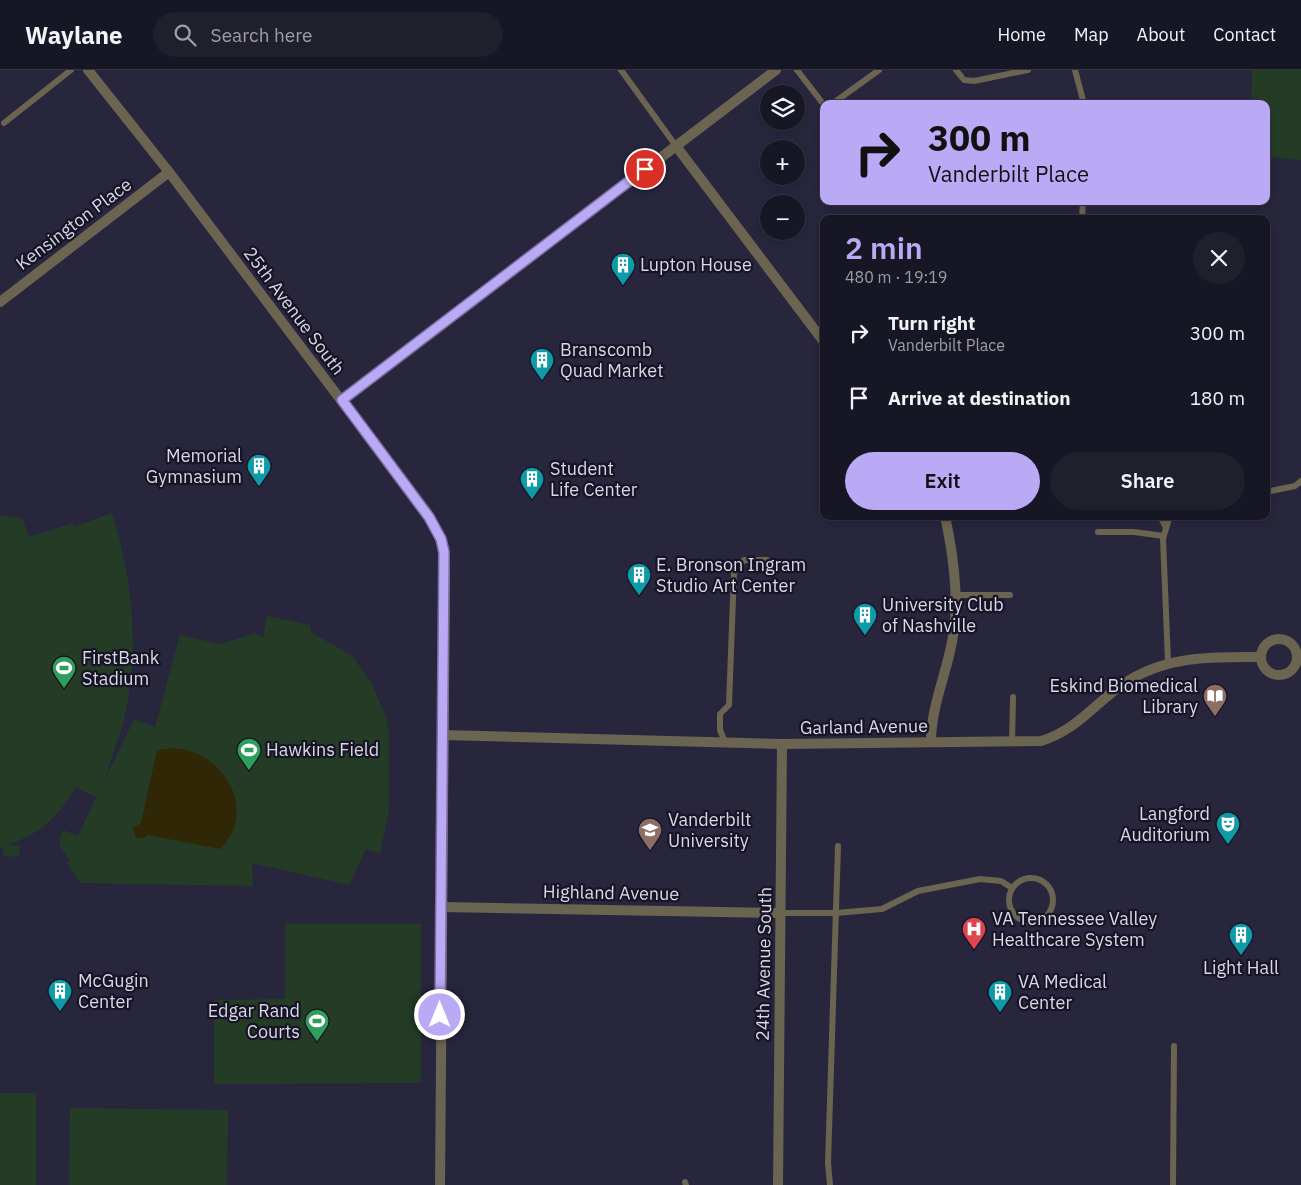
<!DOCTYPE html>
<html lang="en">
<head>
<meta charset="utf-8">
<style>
	body { margin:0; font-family:"IBM Plex Sans",sans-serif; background:#201f2c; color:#f1f3f6; height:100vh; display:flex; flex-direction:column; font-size:19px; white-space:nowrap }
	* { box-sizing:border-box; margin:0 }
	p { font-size:16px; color:#9e9fa6 }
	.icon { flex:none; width:28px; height:28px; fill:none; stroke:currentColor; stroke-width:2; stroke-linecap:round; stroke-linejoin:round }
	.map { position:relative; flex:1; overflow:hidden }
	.details { position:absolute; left:820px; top:145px; width:450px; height:305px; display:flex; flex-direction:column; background:#171624; border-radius:10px; box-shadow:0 2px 8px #0003,0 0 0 1px #363541 }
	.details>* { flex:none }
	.hud { position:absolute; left:820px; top:30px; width:450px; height:105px; border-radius:10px; box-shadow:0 2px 8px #0003,0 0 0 1px #363541; background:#baaaf6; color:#111; overflow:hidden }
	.fabs { position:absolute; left:760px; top:15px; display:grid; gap:10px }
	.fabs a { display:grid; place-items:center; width:45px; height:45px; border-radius:50%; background:#171624; box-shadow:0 2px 8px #0003,0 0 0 1px #363541; font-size:25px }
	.pin { position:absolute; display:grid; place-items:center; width:42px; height:42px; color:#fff; margin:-21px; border:2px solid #fff; border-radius:50%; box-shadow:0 1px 5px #0007 }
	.me { position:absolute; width:55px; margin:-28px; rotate:0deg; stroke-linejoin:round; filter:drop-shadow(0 0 4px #0008) }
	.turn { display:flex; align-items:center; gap:18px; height:105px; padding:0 25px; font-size:22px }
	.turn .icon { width:65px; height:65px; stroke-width:2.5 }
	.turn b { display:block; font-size:35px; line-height:42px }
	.round { display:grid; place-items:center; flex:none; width:52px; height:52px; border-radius:26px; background:#201f2c }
	.head { display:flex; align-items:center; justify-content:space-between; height:85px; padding:0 25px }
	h1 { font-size:30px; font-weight:600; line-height:38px; color:#baaaf6 }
	.action { display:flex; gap:10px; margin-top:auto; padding:10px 25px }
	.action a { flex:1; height:58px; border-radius:30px; background:#baaaf6; color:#111; font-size:20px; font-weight:600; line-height:58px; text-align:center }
	.action a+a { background:#201f2c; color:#f1f3f6 }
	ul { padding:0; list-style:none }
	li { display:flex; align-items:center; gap:15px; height:65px; padding:0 25px }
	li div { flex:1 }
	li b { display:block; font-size:19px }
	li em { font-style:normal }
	header { display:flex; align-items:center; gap:30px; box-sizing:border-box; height:70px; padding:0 25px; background:#171624; border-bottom:1px solid #363541 }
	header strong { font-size:24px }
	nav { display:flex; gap:28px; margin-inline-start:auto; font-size:18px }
	.search { width:350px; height:45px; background:#201f2c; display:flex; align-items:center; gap:12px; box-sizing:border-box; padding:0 18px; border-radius:28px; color:#9e9fa6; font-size:19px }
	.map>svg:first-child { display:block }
</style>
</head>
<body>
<header>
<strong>Waylane</strong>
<div class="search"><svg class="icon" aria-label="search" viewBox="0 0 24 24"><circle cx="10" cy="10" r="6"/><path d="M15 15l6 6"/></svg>Search here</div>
<nav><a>Home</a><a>Map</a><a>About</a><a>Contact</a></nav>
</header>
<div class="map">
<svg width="1301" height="1115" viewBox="0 0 1301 1115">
	<rect width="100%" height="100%" fill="#1f1d30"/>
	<path fill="#28263d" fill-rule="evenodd" d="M0,0H1301V1115H0ZM769,24H796V51H769ZM824,34H1266V131H824ZM769,79H796V106H769ZM769,134H796V161H769ZM824,149H1266V446H824Z"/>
	<g fill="#243c25">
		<polygon points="1252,0 1301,0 1301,90 1266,87 1266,34 1251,34"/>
		<path d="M112,443C133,510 140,581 124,649C119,669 111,688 106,707L134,649L155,657L180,565L219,574L256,563L263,568L267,546L310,555L311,562L352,586L371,612L386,647L389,661V740L380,783L366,779L349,815L252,793L253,816L80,813L67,793L70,791L59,774L61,772L59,770L63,760L78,766L98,723L95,727L76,717C59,746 40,764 8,775L20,776L19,787L3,786V777L0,778V446L22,448L29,467L73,453L74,457Z"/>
		<polygon points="285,854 421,854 421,1013 214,1014 214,930 285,929"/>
		<rect x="0" y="1023" width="36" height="92"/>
		<polygon points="70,1038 228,1040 227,1115 69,1115"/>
	</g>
	<path fill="#2f2705" d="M172,678C222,679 260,740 220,779L148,765L144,768H136L133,758L141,753L157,680Z"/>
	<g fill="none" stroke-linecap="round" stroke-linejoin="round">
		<g stroke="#6b6451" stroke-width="6">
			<polyline points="621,0 676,76"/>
			<polyline points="797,0 824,35"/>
			<polyline points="956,0 964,10 974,11 1028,0"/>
			<polyline points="1075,0 1084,34"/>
			<polyline points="832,34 879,0"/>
			<polyline points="4,53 71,0"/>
			<polyline points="1082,149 1083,131"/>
			<polyline points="1266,422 1295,416 1301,411"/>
			<polyline points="1160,446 1165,456"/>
			<polyline points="1098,462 1134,462 1164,466"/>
			<polyline points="954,525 1010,525"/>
			<polyline points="1168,592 1163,468 1170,446"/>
			<polyline points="725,672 720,660 720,644 729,635 734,502 744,490 767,490"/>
			<polyline points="1012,672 1013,627"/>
			<circle cx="1031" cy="830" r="22"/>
			<polyline points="780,843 836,843 882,839 918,821 980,809 1001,811 1012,818"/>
			<polyline points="685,1112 686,1115"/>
			<polyline points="830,1115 828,1093 838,776"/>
			<polyline points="1173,1115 1174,976"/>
		</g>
		<g stroke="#6b6451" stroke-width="10">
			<polyline points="88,0 169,102 429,447 441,469 445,501 440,1115"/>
			<polyline points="676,76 824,272"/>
			<polyline points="0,232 169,102"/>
			<polyline points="342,330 776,0"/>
			<circle cx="1279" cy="587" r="18"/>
			<path d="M443,665L782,674L1041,671C1078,660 1097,630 1128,611C1169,585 1215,587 1261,587"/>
			<path d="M931,672C931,637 946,605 952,572C960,534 953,483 945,446"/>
			<polyline points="441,837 780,843"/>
			<polyline points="778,1115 782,674"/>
		</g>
	</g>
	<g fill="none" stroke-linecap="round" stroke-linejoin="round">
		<defs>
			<polyline id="route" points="440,945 444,482 441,469 429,447 342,330 645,99"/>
		</defs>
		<use href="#route" stroke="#796ea0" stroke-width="12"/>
		<use href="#route" stroke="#baaaf6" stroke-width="9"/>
	</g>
	<defs>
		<symbol id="building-pin" viewBox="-11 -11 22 30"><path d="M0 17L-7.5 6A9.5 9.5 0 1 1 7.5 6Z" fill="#0f9aa8" stroke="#161426"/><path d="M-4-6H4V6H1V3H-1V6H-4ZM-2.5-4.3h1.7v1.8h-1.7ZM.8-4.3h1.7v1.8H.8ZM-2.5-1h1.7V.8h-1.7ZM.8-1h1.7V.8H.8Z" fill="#fff"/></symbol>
		<symbol id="stadium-pin" viewBox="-11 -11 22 30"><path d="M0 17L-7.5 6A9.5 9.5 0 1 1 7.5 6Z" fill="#2e9e5b" stroke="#161426"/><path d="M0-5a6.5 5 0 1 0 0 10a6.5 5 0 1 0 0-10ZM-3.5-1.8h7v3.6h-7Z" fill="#fff"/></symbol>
		<symbol id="library-pin" viewBox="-11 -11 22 30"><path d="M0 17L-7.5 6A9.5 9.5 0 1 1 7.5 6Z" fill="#8d6e63" stroke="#161426"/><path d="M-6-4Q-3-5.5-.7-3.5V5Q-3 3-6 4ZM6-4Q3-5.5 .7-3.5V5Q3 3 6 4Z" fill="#fff"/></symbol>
		<symbol id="theatre-pin" viewBox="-11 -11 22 30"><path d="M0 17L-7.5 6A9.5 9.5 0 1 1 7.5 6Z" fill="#0f9aa8" stroke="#161426"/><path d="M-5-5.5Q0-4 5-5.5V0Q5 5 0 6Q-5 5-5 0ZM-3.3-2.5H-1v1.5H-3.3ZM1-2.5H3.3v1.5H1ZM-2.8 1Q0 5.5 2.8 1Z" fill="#fff"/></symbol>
		<symbol id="university-pin" viewBox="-11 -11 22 30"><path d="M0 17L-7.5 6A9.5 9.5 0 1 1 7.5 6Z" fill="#8d6e63" stroke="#161426"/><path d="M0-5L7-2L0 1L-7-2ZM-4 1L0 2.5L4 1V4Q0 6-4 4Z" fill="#fff"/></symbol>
		<symbol id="hospital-pin" viewBox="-11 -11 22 30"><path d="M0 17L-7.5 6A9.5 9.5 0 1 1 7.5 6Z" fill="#e0444e" stroke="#161426"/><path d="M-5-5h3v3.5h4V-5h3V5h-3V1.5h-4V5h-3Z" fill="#fff"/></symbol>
	</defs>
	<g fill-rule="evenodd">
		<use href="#building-pin" x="609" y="181" width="28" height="38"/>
		<use href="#building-pin" x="528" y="276" width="28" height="38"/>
		<use href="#building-pin" x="245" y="382" width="28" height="38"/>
		<use href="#building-pin" x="518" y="395" width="28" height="38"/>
		<use href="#building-pin" x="625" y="491" width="28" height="38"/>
		<use href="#building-pin" x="851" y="531" width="28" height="38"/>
		<use href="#stadium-pin" x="50" y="584" width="28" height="38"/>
		<use href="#library-pin" x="1201" y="612" width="28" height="38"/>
		<use href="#stadium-pin" x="235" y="666" width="28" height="38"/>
		<use href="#theatre-pin" x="1214" y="740" width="28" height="38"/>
		<use href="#university-pin" x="636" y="746" width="28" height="38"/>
		<use href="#hospital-pin" x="960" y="845" width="28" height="38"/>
		<use href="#building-pin" x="1227" y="851" width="28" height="38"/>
		<use href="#building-pin" x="46" y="907" width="28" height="38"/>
		<use href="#building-pin" x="986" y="908" width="28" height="38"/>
		<use href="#stadium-pin" x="303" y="937" width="28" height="38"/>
	</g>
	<g text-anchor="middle" stroke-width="4.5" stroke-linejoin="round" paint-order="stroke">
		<g font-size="18" fill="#d9d9e5" stroke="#161426">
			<text transform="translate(74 154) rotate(-37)" y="6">Kensington Place</text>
			<text transform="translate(294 241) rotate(53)" y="6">25th Avenue South</text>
			<text transform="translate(864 657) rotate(-1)" y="6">Garland Avenue</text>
			<text transform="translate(611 823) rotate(1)" y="6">Highland Avenue</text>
			<text transform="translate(764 894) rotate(-89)" y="6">24th Avenue South</text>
		</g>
		<g font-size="18" fill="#d9d9e5" stroke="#161426" text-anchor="start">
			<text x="640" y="201">Lupton House</text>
			<text x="560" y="286">Branscomb<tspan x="560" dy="21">Quad Market</tspan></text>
			<text x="242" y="392" text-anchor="end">Memorial<tspan x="242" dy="21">Gymnasium</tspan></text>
			<text x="550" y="405">Student<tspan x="550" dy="21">Life Center</tspan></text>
			<text x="656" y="501">E. Bronson Ingram<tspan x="656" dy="21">Studio Art Center</tspan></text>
			<text x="882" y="541">University Club<tspan x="882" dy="21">of Nashville</tspan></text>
			<text x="82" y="594">FirstBank<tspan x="82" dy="21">Stadium</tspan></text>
			<text x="1198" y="622" text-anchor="end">Eskind Biomedical<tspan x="1198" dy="21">Library</tspan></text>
			<text x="266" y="686">Hawkins Field</text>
			<text x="1210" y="750" text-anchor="end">Langford<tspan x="1210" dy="21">Auditorium</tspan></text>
			<text x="668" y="756">Vanderbilt<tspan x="668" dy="21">University</tspan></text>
			<text x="992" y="855">VA Tennessee Valley<tspan x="992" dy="21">Healthcare System</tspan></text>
			<text x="1241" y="904" text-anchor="middle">Light Hall</text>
			<text x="78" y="917">McGugin<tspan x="78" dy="21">Center</tspan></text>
			<text x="1018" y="918">VA Medical<tspan x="1018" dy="21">Center</tspan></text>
			<text x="300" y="947" text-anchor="end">Edgar Rand<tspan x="300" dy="21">Courts</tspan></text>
		</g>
	</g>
</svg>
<div class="fabs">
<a><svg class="icon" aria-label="layers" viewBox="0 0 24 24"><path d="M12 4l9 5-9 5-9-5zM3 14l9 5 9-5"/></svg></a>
<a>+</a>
<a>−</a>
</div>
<div class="pin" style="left:645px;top:99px;background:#d93025"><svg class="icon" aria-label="arrive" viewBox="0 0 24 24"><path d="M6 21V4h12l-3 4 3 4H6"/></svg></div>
<svg class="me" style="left:440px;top:945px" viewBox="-20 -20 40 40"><circle r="17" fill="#baaaf6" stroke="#fff" stroke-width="3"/><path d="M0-11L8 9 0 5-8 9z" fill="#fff"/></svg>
<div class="hud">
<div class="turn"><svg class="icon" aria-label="right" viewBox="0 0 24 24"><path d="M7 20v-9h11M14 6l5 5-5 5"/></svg><div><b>300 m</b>Vanderbilt Place</div></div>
</div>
<section class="details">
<div class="head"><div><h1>2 min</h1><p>480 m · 19:19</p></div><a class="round"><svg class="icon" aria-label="close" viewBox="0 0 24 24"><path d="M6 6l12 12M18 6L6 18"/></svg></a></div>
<ul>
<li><svg class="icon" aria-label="right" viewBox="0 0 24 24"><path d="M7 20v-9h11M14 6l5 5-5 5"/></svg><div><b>Turn right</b><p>Vanderbilt Place</p></div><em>300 m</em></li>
<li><svg class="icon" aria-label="arrive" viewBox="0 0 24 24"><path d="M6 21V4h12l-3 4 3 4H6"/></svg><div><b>Arrive at destination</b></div><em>180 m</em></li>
</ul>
<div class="action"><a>Exit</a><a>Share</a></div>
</section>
</div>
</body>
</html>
